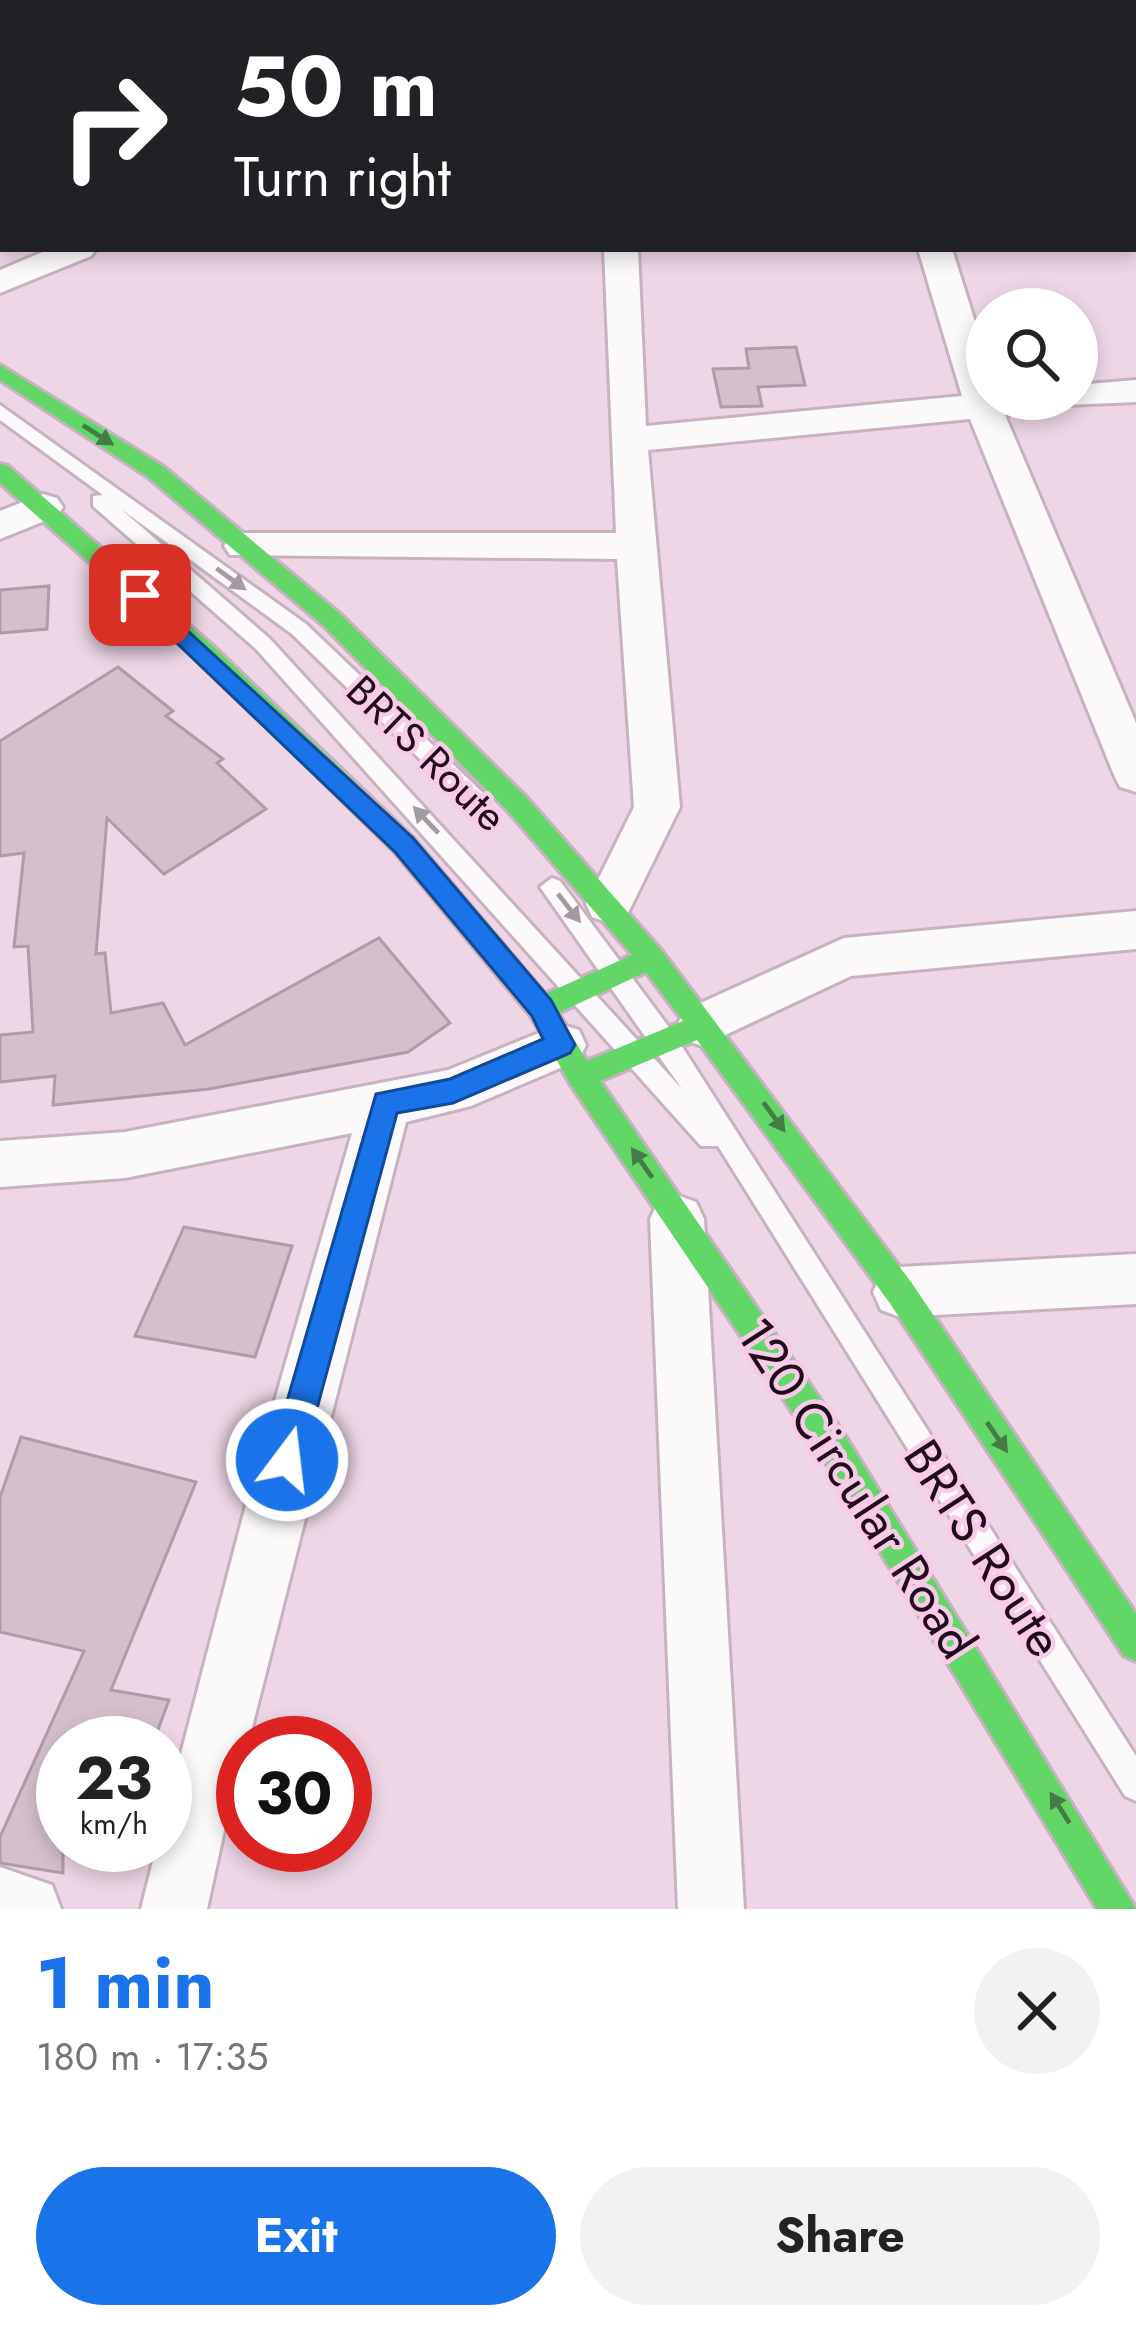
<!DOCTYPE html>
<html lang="en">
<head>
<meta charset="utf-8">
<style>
	body { margin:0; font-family:Jost,sans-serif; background:#f2f2f2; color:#222; height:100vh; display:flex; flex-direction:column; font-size:45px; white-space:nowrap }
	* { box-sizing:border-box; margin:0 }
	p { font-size:39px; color:#767676 }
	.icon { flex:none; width:66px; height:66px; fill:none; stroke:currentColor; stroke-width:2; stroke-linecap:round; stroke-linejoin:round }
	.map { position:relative; height:1909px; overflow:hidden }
	.sheet { display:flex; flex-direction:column; background:#fff; flex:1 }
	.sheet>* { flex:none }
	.banner { position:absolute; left:0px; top:0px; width:1137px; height:252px; box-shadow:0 6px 18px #0003; background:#202124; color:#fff; overflow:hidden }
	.fabs { position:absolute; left:966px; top:288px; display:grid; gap:24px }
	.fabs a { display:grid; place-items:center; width:132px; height:132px; border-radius:50%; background:#fff; box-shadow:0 6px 18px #0003; font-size:60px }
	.speed { position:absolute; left:36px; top:1716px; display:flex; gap:24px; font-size:60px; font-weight:700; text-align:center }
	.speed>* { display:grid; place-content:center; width:156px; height:156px; border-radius:50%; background:#fff; box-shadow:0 6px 18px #0003; line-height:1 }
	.speed small { font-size:30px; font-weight:400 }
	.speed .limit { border:18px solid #d22; background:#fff; color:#111 }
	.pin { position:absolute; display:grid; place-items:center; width:102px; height:102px; color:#fff; margin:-51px; border-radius:24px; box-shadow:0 6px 18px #0006 }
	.me { position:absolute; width:132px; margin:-66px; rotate:15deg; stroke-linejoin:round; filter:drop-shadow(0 0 9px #0008) }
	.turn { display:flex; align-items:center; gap:42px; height:252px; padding:0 36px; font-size:54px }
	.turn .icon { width:156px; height:156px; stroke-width:2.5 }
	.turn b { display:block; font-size:84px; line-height:102px }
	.round { display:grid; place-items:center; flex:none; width:126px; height:126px; border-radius:63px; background:#f2f2f2 }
	.headline { display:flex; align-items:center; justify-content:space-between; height:204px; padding:0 36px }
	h1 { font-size:72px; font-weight:700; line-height:90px; color:#1a73e8 }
	.cta { display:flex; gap:24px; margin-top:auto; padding:24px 36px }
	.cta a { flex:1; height:138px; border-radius:72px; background:#1a73e8; color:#fff; font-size:48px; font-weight:700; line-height:138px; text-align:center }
	.cta a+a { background:#f2f2f2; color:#222 }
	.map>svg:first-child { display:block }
</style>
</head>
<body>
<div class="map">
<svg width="1136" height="1909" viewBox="0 0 1136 1909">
	<rect width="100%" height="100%" fill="#eed6e6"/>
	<g fill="#d5bfcd" stroke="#b09ba9" stroke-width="3">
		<polygon points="796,347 805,385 758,387 762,406 721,407 713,369 749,368 746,349"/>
		<polygon points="49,586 47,629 0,633 0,590"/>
		<polygon points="118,667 173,711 166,716 223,759 217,763 266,809 164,874 107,818 96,954 105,953 111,1013 163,1003 185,1045 379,938 450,1023 408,1052 209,1089 53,1105 55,1076 0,1082 0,1035 33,1032 28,946 14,947 24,853 0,856 0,741"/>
		<polygon points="184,1227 292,1246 255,1357 135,1336"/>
		<polygon points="21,1437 196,1482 111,1690 169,1700 153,1743 63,1743 63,1873 0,1863 0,1837 84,1651 0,1632 0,1497"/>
	</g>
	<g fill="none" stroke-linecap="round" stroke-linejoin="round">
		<defs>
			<g id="lane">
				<polygon points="599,0 613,0 614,3 600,3"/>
				<polygon points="0,405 306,624 486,796 489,802 486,808 470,808 292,634 121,509 270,639 682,1089 540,887 552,878 560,881 674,1034 1136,1756 1136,1801 1125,1796 718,1146 701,1146 256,649 93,506 93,496 103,495 0,420"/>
			</g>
			<g id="street">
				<polygon points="0,0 33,0 3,3 0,12"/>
				<polygon points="202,0 232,0 233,3 203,3"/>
				<polygon points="431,0 461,0 462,3 432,3"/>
				<polygon points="750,0 780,0 782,3 752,3"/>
				<polygon points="854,0 891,0 851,3"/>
				<polygon points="3,130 3,150 0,151 0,131"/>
				<polygon points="50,249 96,249 91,256 0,293 0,270"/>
				<polygon points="604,249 638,249 646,426 962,396 918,249 952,249 987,360 987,399 1077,399 1077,385 1136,380 1136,402 1066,405 1005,415 1136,723 1136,792 1120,787 1114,775 970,419 648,450 680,807 626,917 609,923 592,917 586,904 634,807 617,559 230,555 224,546 230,537 244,533 616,533"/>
				<polygon points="43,494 57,498 63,507 57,516 0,539 0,511"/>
				<polygon points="1136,911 1136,949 851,976 702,1046 685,1040 677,1025 685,1010 844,938"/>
				<polygon points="561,1024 579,1030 586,1045 579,1060 471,1106 406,1122 248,1743 243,1743 207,1909 141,1909 157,1845 165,1845 165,1815 258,1459 352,1133 125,1178 0,1187 0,1141 125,1132 448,1070"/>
				<polygon points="677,1195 696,1202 704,1219 744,1909 678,1909 650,1219 658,1202"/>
				<polygon points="1136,1254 1136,1304 900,1317 881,1310 873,1292 881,1274 900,1267"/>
				<polygon points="0,1867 52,1885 61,1909 0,1909"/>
			</g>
			<path id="fast" d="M0,365L164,467L340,614L526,797L661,950L911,1282L1136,1614V1661L1124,1656L889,1302L697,1040L600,1081L844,1434L1136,1909H1097L822,1456L571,1085L531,1016L395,852L198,659L0,483V464L8,466L214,647L413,838L545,994L632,955L508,811L324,626L148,477L0,380ZM646,972L683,1021L587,1061L558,1013Z"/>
		</defs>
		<use href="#lane" stroke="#c7b2c0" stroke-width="6"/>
		<use href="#street" stroke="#c7b2c0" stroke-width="6"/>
		<use href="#fast" stroke="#c7b2c0" stroke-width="6"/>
		<use href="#lane" fill="#fcf9fb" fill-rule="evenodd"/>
		<use href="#street" fill="#fcf9fb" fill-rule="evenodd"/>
		<use href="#fast" fill="#63d668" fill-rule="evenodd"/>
	</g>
	<defs><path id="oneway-solid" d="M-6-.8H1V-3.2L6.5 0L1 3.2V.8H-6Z" transform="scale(3)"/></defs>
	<g fill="#457b45">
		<use href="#oneway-solid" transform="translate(98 435) rotate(33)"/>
		<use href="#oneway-solid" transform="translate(774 1117) rotate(54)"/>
		<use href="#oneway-solid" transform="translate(642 1163) rotate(-125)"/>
		<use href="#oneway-solid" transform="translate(997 1437) rotate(56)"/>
		<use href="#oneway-solid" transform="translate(1060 1808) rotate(-122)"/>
	</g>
	<g fill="#a49aa1">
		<use href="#oneway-solid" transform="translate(231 579) rotate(36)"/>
		<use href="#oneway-solid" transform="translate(426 820) rotate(-133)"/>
		<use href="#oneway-solid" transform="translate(569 908) rotate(52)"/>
	</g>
	<polygon fill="#1a73e8" stroke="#114b97" stroke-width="3" points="140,587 413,838 551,1000 575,1045 570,1053 453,1103 397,1113 303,1460 298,1471 287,1476 275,1471 270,1460 376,1094 450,1079 543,1039 532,1016 395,852 132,600 129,595"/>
	<g text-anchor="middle" stroke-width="9" stroke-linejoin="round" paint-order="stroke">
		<g font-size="42" fill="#200c1a" stroke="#f9cbe9">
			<text transform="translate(427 753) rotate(44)" y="15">BRTS Route</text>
		</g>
		<g font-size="51" fill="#200c1a" stroke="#f9cbe9">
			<text transform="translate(857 1488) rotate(57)" y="18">120 Circular Road</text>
			<text transform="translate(984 1548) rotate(57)" y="18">BRTS Route</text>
		</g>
	</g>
</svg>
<div class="fabs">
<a><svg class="icon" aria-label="search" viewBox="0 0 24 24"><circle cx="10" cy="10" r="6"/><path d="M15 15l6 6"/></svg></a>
</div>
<div class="speed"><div>23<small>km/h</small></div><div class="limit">30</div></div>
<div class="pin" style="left:140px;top:595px;background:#d93025"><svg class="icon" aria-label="arrive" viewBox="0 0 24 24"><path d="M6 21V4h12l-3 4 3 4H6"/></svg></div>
<svg class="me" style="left:287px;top:1460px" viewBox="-20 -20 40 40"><circle r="17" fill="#1a73e8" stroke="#fff" stroke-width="3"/><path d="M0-11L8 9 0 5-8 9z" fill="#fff"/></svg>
<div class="banner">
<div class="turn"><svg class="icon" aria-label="right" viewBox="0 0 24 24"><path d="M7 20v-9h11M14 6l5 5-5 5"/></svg><div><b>50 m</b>Turn right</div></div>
</div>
</div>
<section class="sheet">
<div class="headline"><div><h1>1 min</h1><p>180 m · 17:35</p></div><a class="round"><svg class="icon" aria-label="close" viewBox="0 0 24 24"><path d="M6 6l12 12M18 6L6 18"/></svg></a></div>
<div class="cta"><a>Exit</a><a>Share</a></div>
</section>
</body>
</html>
